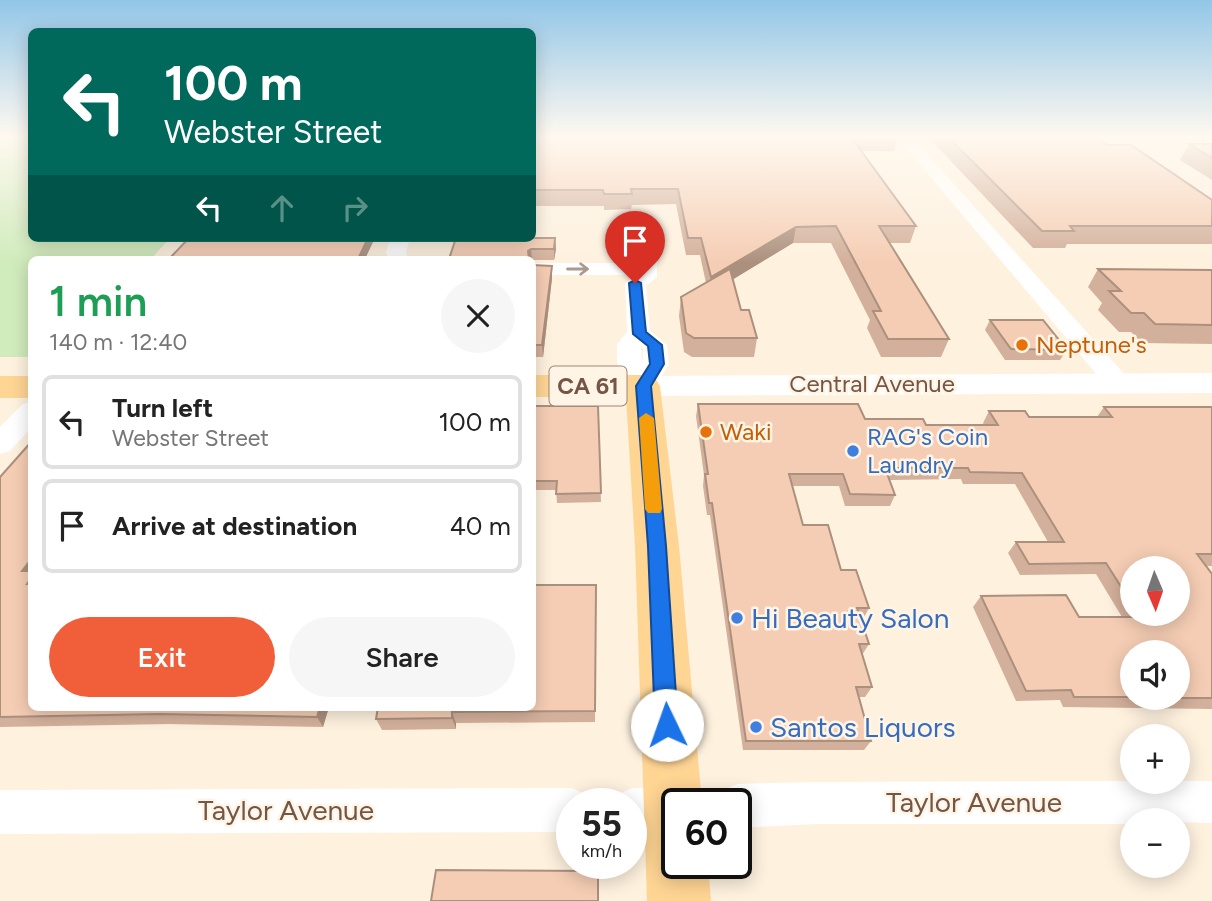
<!DOCTYPE html>
<html lang="en">
<head>
<meta charset="utf-8">
<style>
	body { margin:0; font-family:Figtree,sans-serif; background:#f6f6f6; color:#222; height:100vh; display:flex; flex-direction:column; font-size:26px; white-space:nowrap }
	* { box-sizing:border-box; margin:0 }
	p { font-size:23px; color:#767676 }
	.icon { flex:none; width:38px; height:38px; fill:none; stroke:currentColor; stroke-width:2; stroke-linecap:round; stroke-linejoin:round }
	.map { position:relative; flex:1; overflow:hidden }
	.details { position:absolute; left:28px; top:256px; width:508px; height:455px; display:flex; flex-direction:column; background:#fff; border-radius:10px; box-shadow:0 4px 18px #0003 }
	.details>* { flex:none }
	.banner { position:absolute; left:28px; top:28px; width:508px; height:214px; border-radius:10px; box-shadow:0 4px 18px #0003; background:#00695c; color:#fff; overflow:hidden }
	.needle { width:46px; rotate:178deg }
	.fabs { position:absolute; left:1120px; top:556px; display:grid; gap:14px }
	.fabs a { display:grid; place-items:center; width:70px; height:70px; border-radius:50%; background:#fff; box-shadow:0 4px 18px #0003; font-size:35px }
	.speed { position:absolute; left:556px; top:788px; display:flex; gap:14px; font-size:35px; font-weight:700; text-align:center }
	.speed>* { display:grid; place-content:center; width:91px; height:91px; border-radius:50%; background:#fff; box-shadow:0 4px 18px #0003; line-height:1 }
	.speed small { font-size:18px; font-weight:400 }
	.speed .limit { border:4px solid #111; border-radius:10px; background:#fff; color:#111 }
	.pin { position:absolute; display:grid; place-items:center; width:60px; height:60px; color:#fff; margin:-72px -30px; border-radius:50% 50% 50% 0; rotate:-45deg; box-shadow:0 0 7px #0007 }
	.pin .icon { rotate:45deg }
	.me { position:absolute; width:77px; margin:-38px; rotate:357deg; stroke-linejoin:round; filter:drop-shadow(0 0 5px #0008) }
	.turn { display:flex; align-items:center; gap:24px; height:147px; padding:0 21px; font-size:32px }
	.turn .icon { width:91px; height:91px; stroke-width:2.5 }
	.turn b { display:block; font-size:49px; line-height:60px }
	.lanes { display:flex; align-items:center; height:66px; padding:0 21px; background:#0003; justify-content:center; gap:35px; direction:ltr }
	.lanes .off { opacity:.35 }
	.round { display:grid; place-items:center; flex:none; width:74px; height:74px; border-radius:37px; background:#f6f6f6 }
	.summary { display:flex; align-items:center; justify-content:space-between; height:119px; padding:0 21px }
	h1 { font-size:42px; font-weight:600; line-height:52px; color:#1e9e55 }
	.action { display:flex; gap:14px; margin-top:auto; padding:14px 21px }
	.action a { flex:1; height:80px; border-radius:42px; background:#f15f3a; color:#fff; font-size:28px; font-weight:600; line-height:80px; text-align:center }
	.action a+a { background:#f6f6f6; color:#222 }
	ul { padding:0; list-style:none }
	li { display:flex; align-items:center; gap:21px; height:94px; margin:0 14px 10px; padding:0 7px; border:4px solid #e0e0e0; border-radius:10px }
	li div { flex:1 }
	li b { display:block; font-size:26px }
	li em { font-style:normal }
	.map>svg:first-child { display:block }
</style>
</head>
<body>
<div class="map">
<svg width="1212" height="901" viewBox="0 0 1212 901">
	<rect width="100%" height="100%" fill="#fef1de"/>
	<polygon fill="#d0ebbc" points="0,137 31,137 32,238 170,238 151,259 32,259 31,357 0,357"/>
	<g fill="none" stroke-linecap="round" stroke-linejoin="round">
		<g fill="#fff" fill-rule="evenodd">
			<polygon points="897,137 912,137 1127,377 1131,383 1127,389 1118,391 1109,389"/>
			<polygon points="390,238 410,238 406,253 409,259 389,259 386,253"/>
			<path d="M647,251L654,253L657,257V277L646,286L650,331L667,345L669,364L652,392L643,394L634,392L617,363V344L627,332L625,283L637,274V257L640,253ZM641,346L643,348V366Z"/>
			<polygon points="532,263 624,263 631,265 634,269 631,273 624,275 532,275"/>
			<polygon points="32,401 32,427 10,451 0,454 0,427 23,404"/>
			<polygon points="1132,781 1212,781 1212,823 1132,821 1132,824 816,824 737,828 737,803 717,803 722,791 737,784 816,782"/>
			<polygon points="677,787 692,794 696,803 677,803 677,831 632,832 632,803 613,803 617,795 632,788"/>
			<polygon points="572,788 587,795 591,803 572,803 572,832 0,834 0,790"/>
		</g>
		<polygon fill="#fff" fill-rule="evenodd" points="1212,373 1212,393 643,396 632,393 627,386 632,379 643,376"/>
		<g fill="#ffd594" fill-rule="evenodd">
			<polygon points="532,375 643,375 655,378 660,386 679,546 702,803 677,803 677,863 708,863 711,901 647,901 635,546 626,397 532,397"/>
			<rect x="0" y="376" width="32" height="22"/>
		</g>
	</g>
	<g fill="#d3b09b" fill-rule="evenodd">
		<polygon points="532,137 898,137 894,151 862,151 916,226 910,243 889,243 949,339 941,357 881,357 867,328 870,320 831,243 793,243 733,279 741,310 757,338 754,357 692,357 684,352 679,316 681,297 706,283 700,255 686,255 676,204 632,205 631,209 604,210 604,206 532,206"/>
		<polygon points="931,137 1095,137 1107,145 1212,200 1212,244 1067,244 1065,248 1033,248 930,139"/>
		<polygon points="1189,144 1212,144 1212,180 1180,160"/>
		<polygon points="555,238 556,249 554,260 532,260 532,259 449,259"/>
		<polygon points="532,265 552,278 543,357 532,357"/>
		<polygon points="1098,269 1212,270 1212,344 1142,343 1131,332 1119,332 1098,310 1102,303 1088,287"/>
		<polygon points="990,320 1067,350 1060,360 1005,360 985,330"/>
		<path d="M698,404L926,425H984L983,423L989,411L1029,417H1097L1104,407H1212V566H1206L1212,574V709L1063,707L1060,700L1016,701L973,607L981,596L1079,617H1122L1096,574L1020,575L1008,553L1016,542H1048L1015,484H963L961,479L889,480L895,495L890,506H845L839,486H792L803,525L841,570L869,608L863,619H861L869,644L862,655L872,687L865,697H858L871,741L864,750H743L710,515H707L703,486L704,475L696,416ZM1132,569L1178,614H1132ZM1132,653L1178,698H1132Z"/>
		<polygon points="532,406 598,406 601,502 557,503 556,490 532,490"/>
		<polygon points="0,477 32,707 329,707 323,727 169,724 0,727"/>
		<polygon points="596,585 595,722 456,723 456,729 382,730 376,719 378,707 532,707"/>
	</g>
	<g fill="#ac907e">
		<polygon points="796,227 793,243 709,294 711,277"/>
		<polygon points="368,238 375,238 365,259 358,259"/>
		<polygon points="555,238 556,249 554,260 554,249"/>
		<polygon points="531,249 532,259 529,259 528,251"/>
		<polygon points="552,266 552,278 543,357 542,345"/>
		<polygon points="32,558 32,588 27,584 22,571"/>
		<polygon points="320,707 329,707 323,727 317,717"/>
		<polygon points="452,712 456,723 456,729 452,718"/>
	</g>
	<g fill="#f5cdb4" stroke="#ac907e" stroke-width="2">
		<polygon points="532,137 863,137 851,137 916,226 879,226 949,339 888,339 873,311 881,311 836,226 796,227 711,277 701,238 688,238 678,189 631,189 632,194 604,194 603,190 532,190"/>
		<polygon points="948,137 1095,137 1107,145 1131,145 1212,200 1212,226 1070,226 1074,231 1042,231"/>
		<polygon points="1189,144 1212,144 1212,158"/>
		<polygon points="189,238 368,238 358,259 169,259"/>
		<polygon points="456,238 555,238 554,249 531,249 528,251 529,259 449,259"/>
		<polygon points="532,265 552,266 542,345 532,345"/>
		<polygon points="730,269 741,310 749,310 757,338 694,338 686,333 681,297"/>
		<polygon points="1098,269 1212,270 1212,325 1155,324 1144,313 1131,313 1109,291 1121,291"/>
		<polygon points="990,320 1043,320 1067,350 1011,349"/>
		<polygon points="698,404 858,404 865,419 923,419 926,425 998,425 989,411 1025,411 1029,417 1112,417 1104,407 1212,407 1212,554 1197,554 1212,574 1212,698 1178,698 1178,653 1132,653 1132,697 1074,697 1071,690 1026,691 981,596 1066,595 1079,617 1141,617 1139,614 1178,614 1178,569 1132,569 1132,604 1106,563 1029,564 1016,542 1064,542 1022,473 970,472 968,468 885,468 895,495 850,494 843,474 789,474 803,525 828,525 841,570 856,570 869,608 857,608 869,644 859,644 872,687 856,687 871,741 746,741 712,503 709,503 705,474 708,474"/>
		<polygon points="532,406 598,406 601,493 556,494 557,481 532,481 533,445 532,445"/>
		<polygon points="32,441 32,558 22,571 32,571 32,577 27,584 32,584 32,707 320,707 317,717 159,714 0,717 0,477"/>
		<polygon points="532,585 596,585 595,711 452,712 452,718 376,719 378,707 532,707"/>
		<polygon points="436,870 598,871 598,901 431,901"/>
	</g>
	<defs><path id="oneway-shaft" d="M-6 0H5M1.5-3L5.5 0L1.5 3" fill="none" stroke-width="1.6" stroke-linecap="round" stroke-linejoin="round" transform="scale(1.75)"/></defs>
	<use stroke="#ac998f" href="#oneway-shaft" transform="translate(578 269)"/>
	<linearGradient id="sky" x2="0" y2="1"><stop stop-color="#92c6e8"/><stop offset="0.52" stop-color="#fff9f0"/><stop offset="1" stop-color="#fff9f0" stop-opacity="0"/></linearGradient>
	<rect width="1212" height="263" fill="url(#sky)"/>
	<polygon fill="#1a73e8" stroke="#114b97" stroke-width="2" points="635,280 641,283 646,332 662,345 664,364 651,386 666,546 678,725 675,733 667,736 659,733 655,725 648,546 636,386 650,364 648,346 633,334 629,283"/>
	<polygon fill="#f59e0b" points="646,413 654,418 662,509 660,513 648,513 645,509 639,418"/>
	<g fill="#e8710a" stroke="#fff5e6" stroke-width="2.5">
		<circle cx="1022" cy="345" r="7"/>
		<circle cx="706" cy="432" r="7"/>
	</g>
	<g fill="#3f7fe0" stroke="#fff5e6" stroke-width="2.5">
		<circle cx="853" cy="451" r="7"/>
		<circle cx="737" cy="618" r="7"/>
		<circle cx="756" cy="727" r="7"/>
	</g>
	<g text-anchor="middle" stroke-width="5" stroke-linejoin="round" paint-order="stroke">
		<rect fill="#fff5e6" stroke="#9e8575" stroke-width="2" x="549.5" y="366.5" width="77" height="39" rx="5"/>
		<g font-size="23" font-weight="bold" fill="#755545">
			<text x="588" y="394">CA 61</text>
		</g>
		<g font-size="24" fill="#c56008" stroke="#fff5e6" text-anchor="start">
			<text x="1036" y="353">Neptune's</text>
			<text x="720" y="440">Waki</text>
		</g>
		<g font-size="24" fill="#755545" stroke="#fff5e6">
			<text x="872" y="392">Central Avenue</text>
		</g>
		<g font-size="24" fill="#366cbe" stroke="#fff5e6" text-anchor="start">
			<text x="867" y="445">RAG's Coin<tspan x="867" dy="28">Laundry</tspan></text>
		</g>
		<g font-size="28" fill="#366cbe" stroke="#fff5e6" text-anchor="start">
			<text x="751" y="628">Hi Beauty Salon</text>
			<text x="770" y="737">Santos Liquors</text>
		</g>
		<g font-size="28" fill="#755545" stroke="#fff5e6">
			<text x="974" y="812">Taylor Avenue</text>
			<text x="286" y="820">Taylor Avenue</text>
		</g>
	</g>
</svg>
<div class="fabs">
<a><svg class="needle" viewBox="-14 -14 28 28"><path d="M0-13l5 13h-10z" fill="#e53935"/><path d="M0 13l5-13h-10z" fill="#767676"/></svg></a>
<a><svg class="icon" aria-label="sound" viewBox="0 0 24 24"><path d="M4 9h4l5-4v14l-5-4H4zM17 9q2 3 0 6"/></svg></a>
<a>+</a>
<a>−</a>
</div>
<div class="speed"><div>55<small>km/h</small></div><div class="limit">60</div></div>
<div class="pin" style="left:635px;top:283px;background:#d93025"><svg class="icon" aria-label="arrive" viewBox="0 0 24 24"><path d="M6 21V4h12l-3 4 3 4H6"/></svg></div>
<svg class="me" style="left:667px;top:725px" viewBox="-20 -20 40 40"><circle r="19" fill="#fff"/><path d="M0-13L10 11 0 6-10 11z" fill="#1a73e8"/></svg>
<div class="banner">
<div class="turn"><svg class="icon" aria-label="left" viewBox="0 0 24 24"><path d="M17 20v-9H6M10 6l-5 5 5 5"/></svg><div><b>100 m</b>Webster Street</div></div>
<div class="lanes"><svg class="icon" aria-label="left" viewBox="0 0 24 24"><path d="M17 20v-9H6M10 6l-5 5 5 5"/></svg><svg class="icon off" aria-label="ahead" viewBox="0 0 24 24"><path d="M12 20V5M6 11l6-6 6 6"/></svg><svg class="icon off" aria-label="right" viewBox="0 0 24 24"><path d="M7 20v-9h11M14 6l5 5-5 5"/></svg></div>
</div>
<section class="details">
<div class="summary"><div><h1>1 min</h1><p>140 m · 12:40</p></div><a class="round"><svg class="icon" aria-label="close" viewBox="0 0 24 24"><path d="M6 6l12 12M18 6L6 18"/></svg></a></div>
<ul>
<li><svg class="icon" aria-label="left" viewBox="0 0 24 24"><path d="M17 20v-9H6M10 6l-5 5 5 5"/></svg><div><b>Turn left</b><p>Webster Street</p></div><em>100 m</em></li>
<li><svg class="icon" aria-label="arrive" viewBox="0 0 24 24"><path d="M6 21V4h12l-3 4 3 4H6"/></svg><div><b>Arrive at destination</b></div><em>40 m</em></li>
</ul>
<div class="action"><a>Exit</a><a>Share</a></div>
</section>
</div>
</body>
</html>
